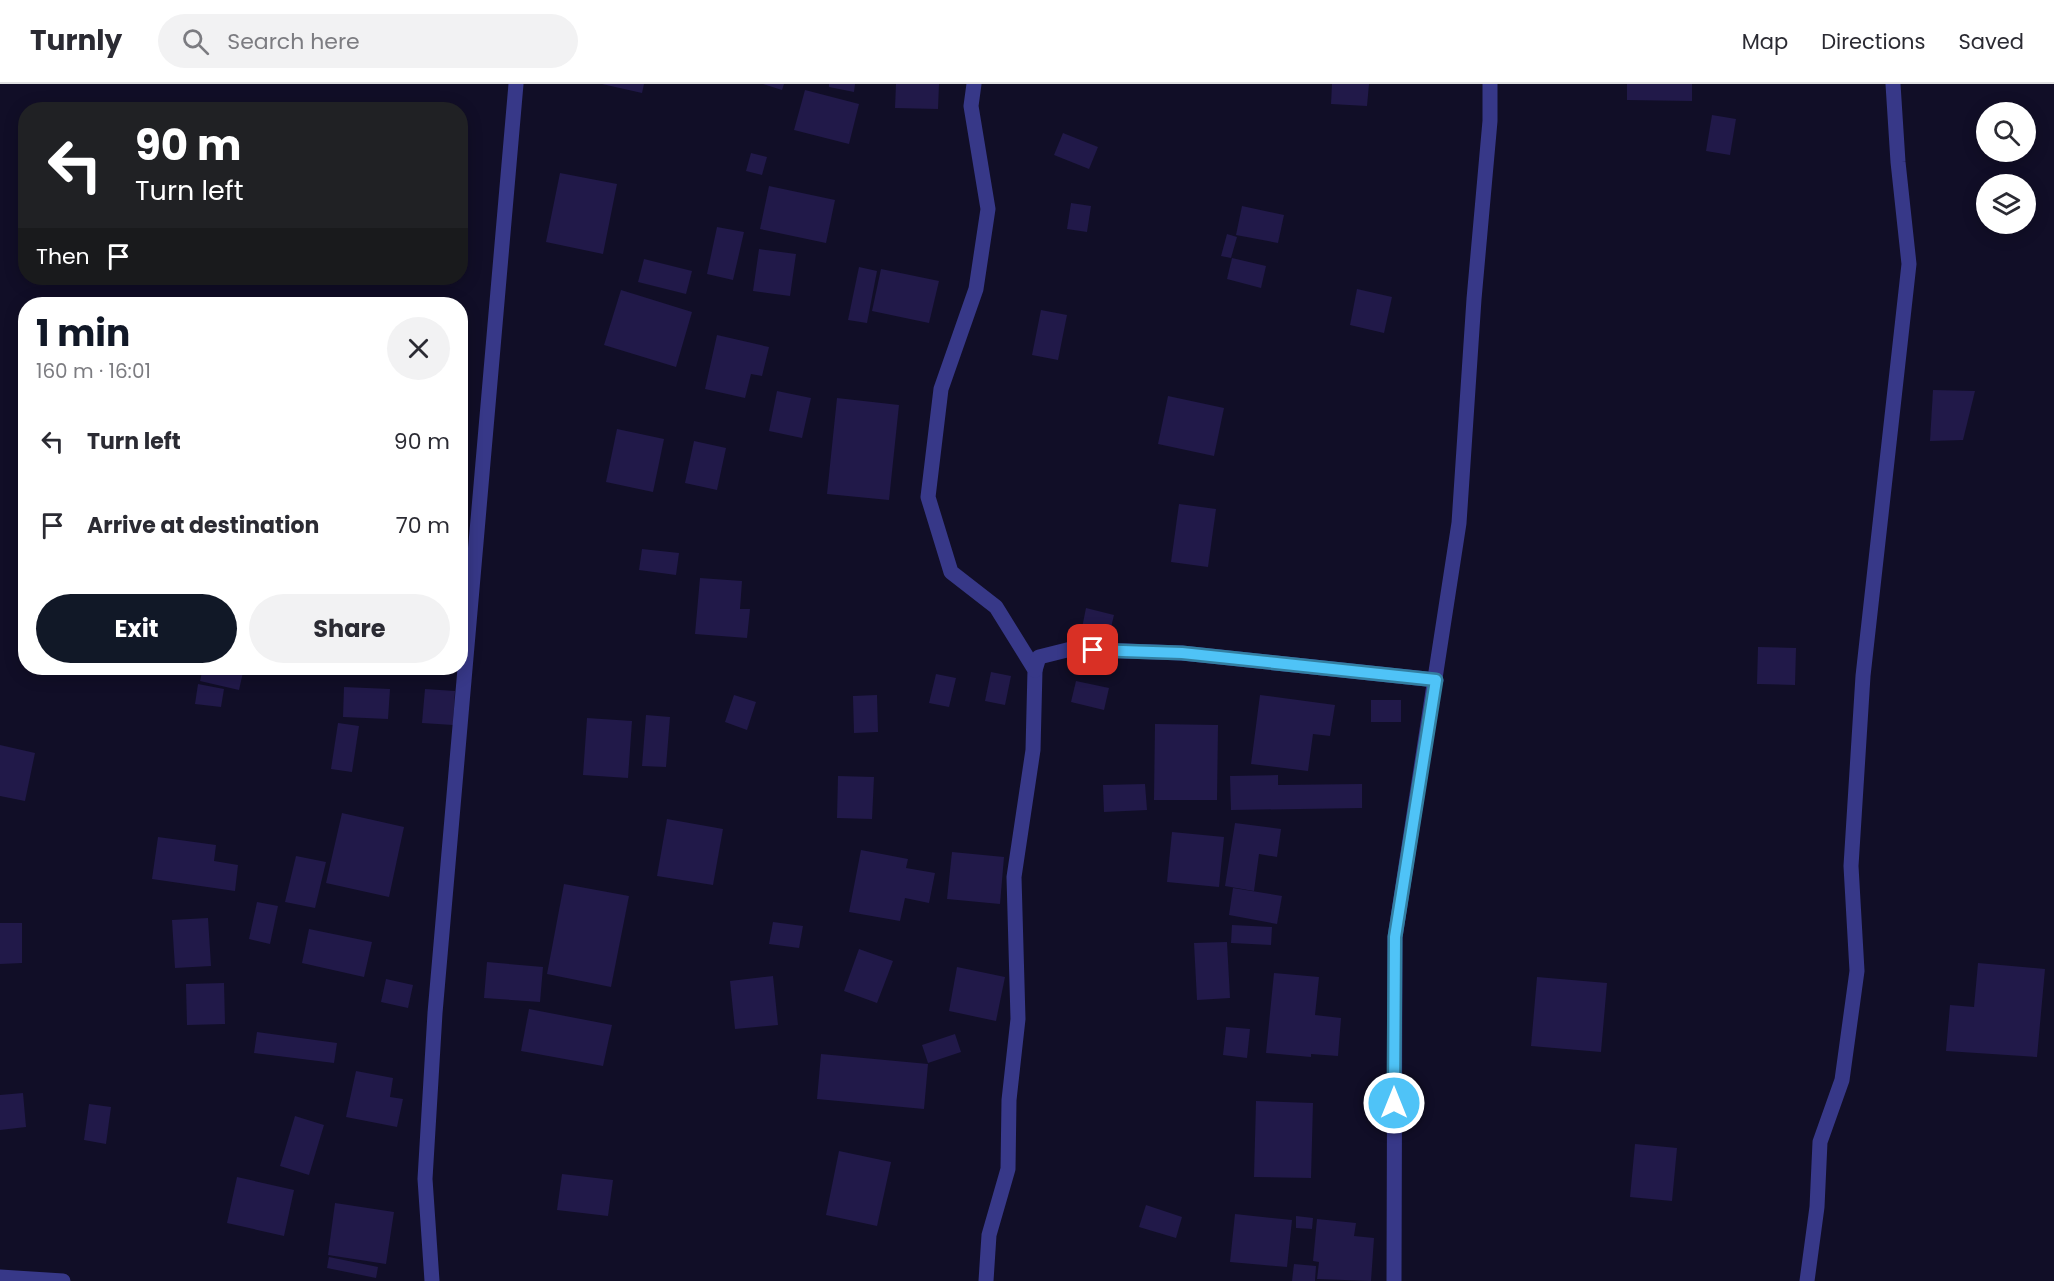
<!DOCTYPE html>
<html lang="en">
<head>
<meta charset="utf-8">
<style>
	body { margin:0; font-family:Poppins,sans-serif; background:#f2f2f3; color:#2b2b33; height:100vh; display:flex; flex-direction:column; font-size:22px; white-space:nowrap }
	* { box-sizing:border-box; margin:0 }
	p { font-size:20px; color:#7c7c81 }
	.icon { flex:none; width:33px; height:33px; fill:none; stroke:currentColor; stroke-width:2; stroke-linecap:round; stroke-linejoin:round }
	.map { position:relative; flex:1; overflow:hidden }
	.drawer { position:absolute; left:18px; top:213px; width:450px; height:378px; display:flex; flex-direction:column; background:#fff; border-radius:24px; box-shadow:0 3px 15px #0003 }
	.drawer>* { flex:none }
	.hud { position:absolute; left:18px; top:18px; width:450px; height:183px; border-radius:24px; box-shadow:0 3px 15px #0003; background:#202124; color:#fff; overflow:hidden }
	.tools { position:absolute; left:1976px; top:18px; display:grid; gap:12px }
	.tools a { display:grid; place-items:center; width:60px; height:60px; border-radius:50%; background:#fff; box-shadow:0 3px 15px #0003; font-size:30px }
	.pin { position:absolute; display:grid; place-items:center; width:51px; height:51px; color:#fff; margin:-26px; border-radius:12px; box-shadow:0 3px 9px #0006 }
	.me { position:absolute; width:66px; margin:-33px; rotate:0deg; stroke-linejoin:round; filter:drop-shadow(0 0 4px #0008) }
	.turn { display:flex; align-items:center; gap:21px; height:126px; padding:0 18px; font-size:27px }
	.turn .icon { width:78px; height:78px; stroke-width:2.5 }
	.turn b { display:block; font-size:42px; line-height:51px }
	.then { display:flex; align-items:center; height:57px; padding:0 18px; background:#0003; gap:12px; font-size:22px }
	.round { display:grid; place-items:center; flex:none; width:63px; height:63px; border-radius:32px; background:#f2f2f3 }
	.headline { display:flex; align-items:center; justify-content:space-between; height:102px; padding:0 18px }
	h1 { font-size:36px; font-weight:700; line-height:45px; color:#111827 }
	.cta { display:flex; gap:12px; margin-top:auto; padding:12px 18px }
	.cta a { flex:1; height:69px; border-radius:36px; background:#111827; color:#fff; font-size:24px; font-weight:700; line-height:69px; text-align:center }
	.cta a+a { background:#f2f2f3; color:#2b2b33 }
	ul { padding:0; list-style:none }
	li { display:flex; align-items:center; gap:18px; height:84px; padding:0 18px }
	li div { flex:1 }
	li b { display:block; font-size:22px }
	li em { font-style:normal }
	header { display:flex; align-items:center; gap:36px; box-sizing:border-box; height:84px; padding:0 30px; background:#fff; border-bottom:2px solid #e1e1e2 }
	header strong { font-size:28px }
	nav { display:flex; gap:33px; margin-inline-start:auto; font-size:21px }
	.search { width:420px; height:54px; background:#f2f2f3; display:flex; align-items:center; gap:15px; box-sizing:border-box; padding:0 21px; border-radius:33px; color:#7c7c81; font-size:22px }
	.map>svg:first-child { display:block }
</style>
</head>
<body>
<header>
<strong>Turnly</strong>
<div class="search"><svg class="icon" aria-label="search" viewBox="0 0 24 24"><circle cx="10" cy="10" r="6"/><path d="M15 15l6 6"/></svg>Search here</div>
<nav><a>Map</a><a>Directions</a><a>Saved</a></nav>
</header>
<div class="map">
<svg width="2054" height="1197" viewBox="0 0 2054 1197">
	<rect width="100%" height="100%" fill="#110e27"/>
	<g fill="#211949">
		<polygon points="602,0 644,0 642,9"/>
		<polygon points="763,0 784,0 782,6"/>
		<polygon points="829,0 855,0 854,8 829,3"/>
		<polygon points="896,0 939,0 938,25 895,24"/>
		<polygon points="1332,0 1369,0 1367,22 1331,20"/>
		<polygon points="1627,0 1692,0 1692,17 1627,16"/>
		<polygon points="805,6 859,20 849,60 794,46"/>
		<polygon points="1712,31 1736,35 1730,71 1706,67"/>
		<polygon points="1063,49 1098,63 1089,85 1054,71"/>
		<polygon points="751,69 767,73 762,91 746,87"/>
		<polygon points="560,89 617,100 603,170 546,158"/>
		<polygon points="769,102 835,116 826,159 760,145"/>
		<polygon points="1071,119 1091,122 1087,148 1067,145"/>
		<polygon points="1242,122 1284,131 1278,159 1236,151"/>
		<polygon points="717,143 744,148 733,196 707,190"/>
		<polygon points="1227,150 1237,153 1231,174 1221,172"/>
		<polygon points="759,165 796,170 790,212 753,207"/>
		<polygon points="1232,174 1266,182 1261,204 1227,195"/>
		<polygon points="644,175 692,187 686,210 638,198"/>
		<polygon points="859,183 877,187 867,239 848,236"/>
		<polygon points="881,185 939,197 929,239 872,227"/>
		<polygon points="1357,205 1392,213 1384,249 1350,241"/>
		<polygon points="621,206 692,228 676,283 604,261"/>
		<polygon points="1041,226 1067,231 1058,276 1032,271"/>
		<polygon points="717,251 769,263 762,292 751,290 745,314 705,305"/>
		<polygon points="1933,306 1975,307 1963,356 1930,357"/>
		<polygon points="777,307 811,314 802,354 769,347"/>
		<polygon points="1168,312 1224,324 1214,372 1158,360"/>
		<polygon points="837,314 899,321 889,416 827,410"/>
		<polygon points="617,345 664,355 653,408 606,398"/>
		<polygon points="694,357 726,364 717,406 685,399"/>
		<polygon points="1179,420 1216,425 1208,483 1171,478"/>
		<polygon points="642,465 679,469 676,491 639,486"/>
		<polygon points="700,494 742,497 740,525 750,525 747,554 695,550"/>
		<polygon points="1086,524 1114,531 1107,560 1080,554"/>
		<polygon points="1758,563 1796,564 1795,601 1757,600"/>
		<polygon points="203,584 244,584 239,606 200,597"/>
		<polygon points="991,588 1011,592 1005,621 985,617"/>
		<polygon points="936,590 956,594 949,623 929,619"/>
		<polygon points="1076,597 1109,604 1104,626 1071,618"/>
		<polygon points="198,600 224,605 221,623 195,620"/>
		<polygon points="344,603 390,605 388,635 343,633"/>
		<polygon points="425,605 455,607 453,641 422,639"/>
		<polygon points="734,611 756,618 747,646 725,638"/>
		<polygon points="877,611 878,648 854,649 853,612"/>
		<polygon points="1260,611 1335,621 1330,652 1313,650 1308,687 1251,680"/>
		<rect x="1371" y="616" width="30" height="22"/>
		<polygon points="646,631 670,633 666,683 642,682"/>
		<polygon points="587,634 632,637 628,694 583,691"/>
		<polygon points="338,639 359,642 352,688 331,685"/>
		<polygon points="1155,640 1218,641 1217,716 1154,716"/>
		<polygon points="0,661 35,669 25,717 0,712"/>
		<polygon points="1278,691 1278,701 1362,700 1362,724 1231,726 1230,692"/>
		<polygon points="838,692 874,693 872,735 837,734"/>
		<polygon points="1145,700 1147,726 1104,728 1103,701"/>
		<polygon points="342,729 404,743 389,813 326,799"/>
		<polygon points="667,735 723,745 713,801 657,792"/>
		<polygon points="1235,739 1281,745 1277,773 1259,770 1254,807 1225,802"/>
		<polygon points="1172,748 1224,753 1219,803 1167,798"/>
		<polygon points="158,753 216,761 214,777 238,781 235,807 152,795"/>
		<polygon points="861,766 908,775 906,784 935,789 929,819 905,814 900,837 849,828"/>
		<polygon points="952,768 1004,773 1000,820 947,815"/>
		<polygon points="296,772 326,778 315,824 285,818"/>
		<polygon points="564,800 629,812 611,903 547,890"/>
		<polygon points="1233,804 1282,812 1277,840 1229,831"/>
		<polygon points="257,818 278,822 270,860 249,855"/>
		<polygon points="208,834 211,882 175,884 172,836"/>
		<polygon points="773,838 803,842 799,864 769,860"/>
		<polygon points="0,839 22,839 22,879 0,880"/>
		<polygon points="1232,841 1272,843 1271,861 1231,859"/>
		<polygon points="309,845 372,858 364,893 302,879"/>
		<polygon points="1227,858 1230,914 1197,916 1194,859"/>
		<polygon points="859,865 893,877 877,919 844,907"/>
		<polygon points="487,878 543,883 540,918 484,914"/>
		<polygon points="1978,879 2045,885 2037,973 1946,967 1950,921 1974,923"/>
		<polygon points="957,883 1005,893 996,937 949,927"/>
		<polygon points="1274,889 1319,893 1315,931 1341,934 1338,972 1311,970 1311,973 1266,969"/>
		<polygon points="773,892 778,941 735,945 730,897"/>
		<polygon points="1537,893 1607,899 1601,968 1531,962"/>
		<polygon points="386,895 413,901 408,924 381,918"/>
		<polygon points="224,899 225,940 187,941 186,900"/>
		<polygon points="529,925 612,941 603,982 521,967"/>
		<polygon points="1226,943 1250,945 1247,974 1223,971"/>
		<polygon points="257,948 337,959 334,979 254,969"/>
		<polygon points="955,950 961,968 928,979 922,961"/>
		<polygon points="821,970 928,980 924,1025 817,1015"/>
		<polygon points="356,987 393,994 390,1013 403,1015 397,1043 346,1033"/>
		<polygon points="23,1009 26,1043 0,1046 0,1011"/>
		<polygon points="1256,1017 1313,1019 1311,1094 1254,1093"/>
		<polygon points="89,1020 111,1023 106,1060 84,1056"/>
		<polygon points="295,1032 324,1041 309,1091 280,1082"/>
		<polygon points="1635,1060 1677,1064 1672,1117 1630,1113"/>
		<polygon points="839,1067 891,1078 877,1142 826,1131"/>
		<polygon points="562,1090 613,1096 608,1132 557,1126"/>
		<polygon points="237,1093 294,1106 284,1152 227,1139"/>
		<polygon points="335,1119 394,1128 386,1180 328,1171"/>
		<polygon points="1146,1121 1182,1133 1176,1154 1139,1143"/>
		<polygon points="1235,1130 1292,1136 1287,1183 1230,1178"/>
		<polygon points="1296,1132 1313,1134 1312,1145 1296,1144"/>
		<polygon points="1317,1135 1356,1139 1354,1152 1374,1154 1371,1197 1317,1195 1319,1178 1313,1177"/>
		<polygon points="329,1173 378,1183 376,1194 327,1184"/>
		<polygon points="1294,1180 1316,1182 1315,1197 1292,1197"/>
	</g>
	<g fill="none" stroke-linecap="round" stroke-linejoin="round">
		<g stroke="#373888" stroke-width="15">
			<polyline points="974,0 971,22 988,125 976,205 941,305 928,413 951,488 996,523 1035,586 1033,666 1014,793 1018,935 1009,1016 1008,1085 989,1151 986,1197"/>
			<polyline points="1035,586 1039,573 1071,565 1182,569 1436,596"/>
			<polyline points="0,1193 63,1197"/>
			<polyline points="432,1197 425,1095 435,929 516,0"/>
			<polyline points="1394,1197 1395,853 1459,439 1474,215 1490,37 1490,0"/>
			<polyline points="1807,1197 1817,1123 1820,1058 1842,996 1857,887 1851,782 1863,592 1909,180 1898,78 1893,0"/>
		</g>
	</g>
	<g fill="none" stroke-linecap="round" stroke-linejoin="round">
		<defs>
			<polyline id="route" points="1093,566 1182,569 1436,596 1395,853 1394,1019"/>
		</defs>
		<use href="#route" stroke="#337fa1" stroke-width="15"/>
		<use href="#route" stroke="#4fc3f7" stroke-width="10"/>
	</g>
</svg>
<div class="tools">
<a><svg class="icon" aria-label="search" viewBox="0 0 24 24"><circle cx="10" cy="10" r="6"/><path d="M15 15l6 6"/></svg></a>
<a><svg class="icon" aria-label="layers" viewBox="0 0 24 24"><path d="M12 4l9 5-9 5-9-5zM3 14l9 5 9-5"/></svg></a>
</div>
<div class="pin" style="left:1093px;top:566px;background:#d93025"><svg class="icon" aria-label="arrive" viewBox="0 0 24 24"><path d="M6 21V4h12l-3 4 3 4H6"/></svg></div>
<svg class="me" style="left:1394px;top:1019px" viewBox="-20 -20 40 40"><circle r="17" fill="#4fc3f7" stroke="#fff" stroke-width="3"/><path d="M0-11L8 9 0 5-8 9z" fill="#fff"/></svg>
<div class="hud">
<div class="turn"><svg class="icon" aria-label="left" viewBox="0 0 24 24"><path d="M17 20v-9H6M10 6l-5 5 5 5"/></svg><div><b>90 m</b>Turn left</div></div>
<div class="then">Then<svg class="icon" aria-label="arrive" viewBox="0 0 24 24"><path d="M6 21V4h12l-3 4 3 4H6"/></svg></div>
</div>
<section class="drawer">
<div class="headline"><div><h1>1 min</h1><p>160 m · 16:01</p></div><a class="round"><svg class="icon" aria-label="close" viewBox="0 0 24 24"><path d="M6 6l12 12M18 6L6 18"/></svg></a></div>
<ul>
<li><svg class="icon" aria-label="left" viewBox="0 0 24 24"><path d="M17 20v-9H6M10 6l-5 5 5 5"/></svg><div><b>Turn left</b></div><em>90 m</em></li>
<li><svg class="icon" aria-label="arrive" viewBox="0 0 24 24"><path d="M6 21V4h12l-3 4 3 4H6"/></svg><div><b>Arrive at destination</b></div><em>70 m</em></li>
</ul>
<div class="cta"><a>Exit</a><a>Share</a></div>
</section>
</div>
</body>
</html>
